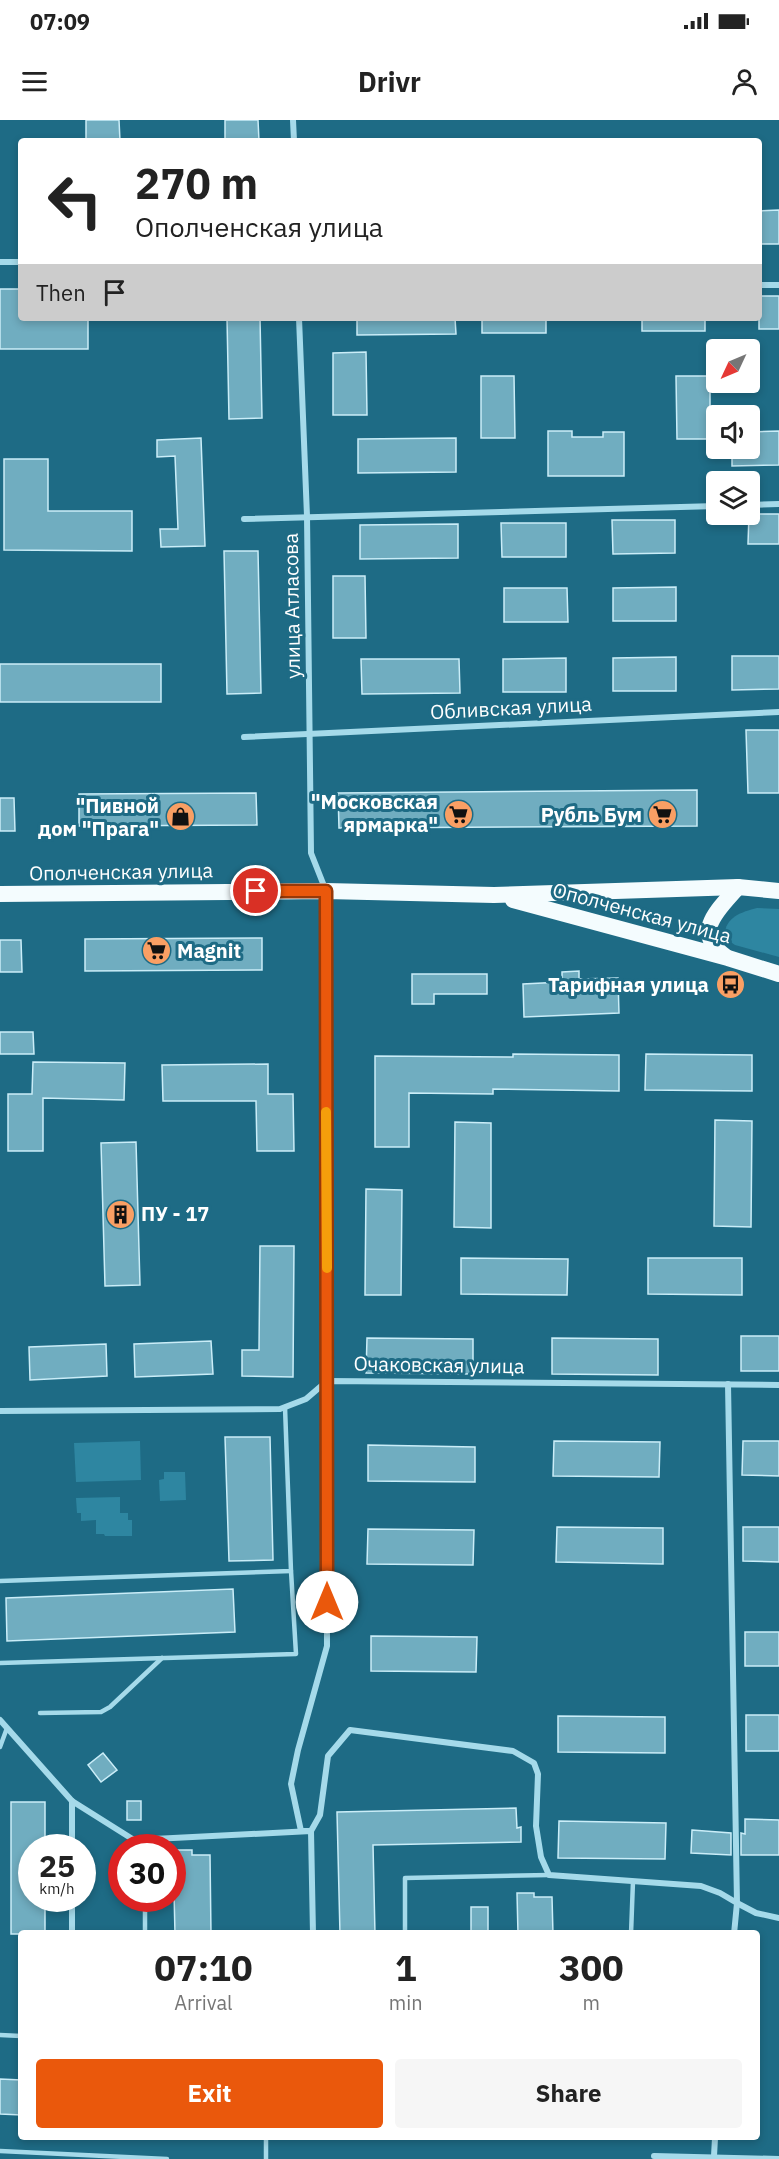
<!DOCTYPE html>
<html lang="en">
<head>
<meta charset="utf-8">
<style>
	body { margin:0; font-family:"IBM Plex Sans",sans-serif; background:#f6f6f6; color:#222; height:100vh; display:flex; flex-direction:column; font-size:22px; white-space:nowrap }
	* { box-sizing:border-box; margin:0 }
	p { font-size:20px; color:#767676 }
	.icon { flex:none; width:33px; height:33px; fill:none; stroke:currentColor; stroke-width:2; stroke-linecap:round; stroke-linejoin:round }
	.map { position:relative; flex:1; overflow:hidden }
	.sheet { position:absolute; left:18px; top:1810px; width:742px; height:210px; display:flex; flex-direction:column; background:#fff; border-radius:6px; box-shadow:0 3px 9px #0003 }
	.sheet>* { flex:none }
	.hud { position:absolute; left:18px; top:18px; width:744px; height:183px; border-radius:6px; box-shadow:0 3px 9px #0003; background:#fff; color:#222; overflow:hidden }
	.needle { width:39px; rotate:226deg }
	.controls { position:absolute; left:706px; top:219px; display:grid; gap:12px }
	.controls a { display:grid; place-items:center; width:54px; height:54px; border-radius:6px; background:#fff; box-shadow:0 3px 9px #0003; font-size:30px }
	.speed { position:absolute; left:18px; top:1714px; display:flex; gap:12px; font-size:30px; font-weight:700; text-align:center }
	.speed>* { display:grid; place-content:center; width:78px; height:78px; border-radius:50%; background:#fff; box-shadow:0 3px 9px #0003; line-height:1 }
	.speed small { font-size:15px; font-weight:400 }
	.speed .limit { border:9px solid #d22; background:#fff; color:#111 }
	.pin { position:absolute; display:grid; place-items:center; width:51px; height:51px; color:#fff; margin:-26px; border:3px solid #fff; border-radius:50%; box-shadow:0 2px 6px #0007 }
	.me { position:absolute; width:66px; margin:-33px; rotate:0deg; stroke-linejoin:round; filter:drop-shadow(0 0 4px #0008) }
	.turn { display:flex; align-items:center; gap:21px; height:126px; padding:0 18px; font-size:27px }
	.turn .icon { width:78px; height:78px; stroke-width:2.5 }
	.turn b { display:block; font-size:42px; line-height:51px }
	.then { display:flex; align-items:center; height:57px; padding:0 18px; background:#0003; gap:12px; font-size:22px }
	.eta { display:flex; justify-content:space-evenly; align-items:center; height:102px; text-align:center }
	.eta b { font-size:36px; font-weight:700; line-height:42px }
	.action { display:flex; gap:12px; margin-top:auto; padding:12px 18px }
	.action a { flex:1; height:69px; border-radius:6px; background:#ea580c; color:#fff; font-size:24px; font-weight:700; line-height:69px; text-align:center }
	.action a+a { background:#f6f6f6; color:#222 }
	.status { display:flex; justify-content:space-between; align-items:center; height:42px; padding:0 30px; background:#fff; direction:ltr }
	.status svg { height:16px; fill:currentColor }
	header { display:flex; justify-content:space-between; align-items:center; height:78px; padding:0 18px; background:#fff; font-size:27px; font-weight:700 }
	.map>svg:first-child { display:block }
</style>
</head>
<body>
<div class="status"><b>07:09</b><svg viewBox="0 0 49 12"><path d="M0 12V9h3v3zM5 12V6h3v6zM10 12V3h3v9zM15 12V0h3v12zM26 1h20v11H26zM47 4h2v5h-2z"/></svg></div>
<header><svg class="icon" aria-label="menu" viewBox="0 0 24 24"><path d="M4 6h16M4 12h16M4 18h16"/></svg>Drivr<svg class="icon" aria-label="person" viewBox="0 0 24 24"><circle cx="12" cy="8" r="4"/><path d="M4 21q1-7 8-7t8 7"/></svg></header>
<div class="map">
<svg width="779" height="2039" viewBox="0 0 779 2039">
	<rect width="100%" height="100%" fill="#1e6b85"/>
	<g fill="#2e86a1">
		<path d="M757,788L779,789V837L735,825L725,818C723,798 741,792 757,788Z"/>
		<polygon points="140,1321 141,1360 76,1362 74,1323"/>
		<polygon points="164,1352 185,1352 186,1380 160,1381 159,1360 164,1359"/>
		<polygon points="120,1377 120,1393 128,1393 128,1400 132,1400 132,1416 105,1416 104,1414 96,1414 96,1400 81,1401 81,1393 77,1393 76,1378"/>
	</g>
	<g fill="#70adc0" stroke="#caedf8" stroke-width="1.5">
		<polygon points="86,0 119,0 120,21 86,21"/>
		<polygon points="225,0 258,0 259,21 225,21"/>
		<polygon points="779,90 779,124 759,124 759,91"/>
		<polygon points="0,169 21,169 21,198 88,198 88,229 0,229"/>
		<rect x="759" y="176" width="20" height="33"/>
		<polygon points="227,198 260,198 262,298 229,299"/>
		<polygon points="357,198 455,198 456,214 357,215"/>
		<rect x="482" y="198" width="64" height="15"/>
		<rect x="642" y="198" width="63" height="13"/>
		<polygon points="366,232 367,295 333,295 333,233"/>
		<polygon points="481,256 514,256 515,318 481,318"/>
		<polygon points="676,256 710,256 710,319 677,319"/>
		<polygon points="548,311 572,311 572,317 603,317 603,312 624,312 624,356 548,356"/>
		<polygon points="779,311 779,345 732,346 732,328 750,328 750,312"/>
		<polygon points="201,318 205,426 161,427 160,409 178,409 175,336 157,337 157,320"/>
		<polygon points="456,318 456,352 358,353 358,319"/>
		<polygon points="4,339 48,339 48,391 132,391 132,431 4,430"/>
		<polygon points="749,394 779,394 779,424 748,424"/>
		<polygon points="612,400 675,400 675,433 613,434"/>
		<polygon points="501,403 566,403 566,437 502,437"/>
		<polygon points="458,404 458,438 360,439 360,405"/>
		<polygon points="224,431 258,431 261,573 227,574"/>
		<polygon points="333,456 365,456 366,518 333,518"/>
		<polygon points="676,467 676,501 613,501 613,468"/>
		<polygon points="504,468 567,468 568,502 504,502"/>
		<polygon points="732,536 779,536 779,569 732,570"/>
		<polygon points="676,537 676,571 613,571 613,538"/>
		<polygon points="566,538 566,572 503,572 503,539"/>
		<polygon points="361,539 459,539 460,573 362,574"/>
		<rect x="0" y="544" width="161" height="38"/>
		<polygon points="746,610 779,610 779,673 748,673"/>
		<polygon points="697,670 697,706 339,708 338,673"/>
		<polygon points="256,673 257,705 79,706 79,674"/>
		<polygon points="0,678 14,678 15,711 0,711"/>
		<polygon points="262,818 262,850 85,851 85,819"/>
		<polygon points="0,820 21,820 22,852 0,852"/>
		<polygon points="579,851 579,859 618,858 619,893 524,897 523,864 562,862 562,852"/>
		<polygon points="412,854 487,854 487,874 434,874 434,884 412,884"/>
		<polygon points="0,912 33,912 34,934 0,934"/>
		<polygon points="513,934 619,935 619,971 493,969 493,974 409,973 409,1027 375,1027 375,936 513,937"/>
		<polygon points="646,934 752,935 752,971 645,970"/>
		<polygon points="33,942 125,943 124,980 43,978 43,1031 8,1031 8,974 32,974"/>
		<polygon points="268,944 268,974 293,974 294,1031 257,1031 256,981 163,981 162,945"/>
		<polygon points="715,1000 752,1001 751,1107 714,1106"/>
		<polygon points="455,1002 491,1003 491,1108 454,1107"/>
		<polygon points="136,1022 140,1165 105,1166 101,1023"/>
		<polygon points="366,1069 402,1070 401,1175 365,1175"/>
		<polygon points="260,1126 294,1126 293,1257 242,1256 242,1230 259,1230"/>
		<polygon points="461,1138 568,1139 567,1175 461,1174"/>
		<polygon points="648,1138 742,1138 742,1175 648,1174"/>
		<rect x="741" y="1216" width="38" height="35"/>
		<polygon points="367,1218 473,1219 473,1254 366,1253"/>
		<polygon points="552,1218 658,1219 658,1255 552,1254"/>
		<polygon points="211,1221 213,1254 135,1257 134,1224"/>
		<polygon points="106,1224 107,1256 30,1260 29,1227"/>
		<polygon points="225,1317 270,1317 273,1440 229,1441"/>
		<polygon points="554,1321 660,1322 659,1357 553,1356"/>
		<polygon points="743,1321 779,1321 779,1356 742,1355"/>
		<polygon points="368,1325 475,1327 475,1362 368,1361"/>
		<polygon points="557,1407 663,1408 663,1444 556,1442"/>
		<polygon points="743,1407 779,1407 779,1442 743,1441"/>
		<polygon points="368,1409 474,1410 473,1445 367,1444"/>
		<polygon points="233,1469 235,1512 7,1521 6,1478"/>
		<rect x="745" y="1512" width="34" height="34"/>
		<polygon points="371,1516 477,1517 476,1552 371,1551"/>
		<rect x="746" y="1595" width="33" height="36"/>
		<polygon points="558,1596 665,1597 665,1633 558,1632"/>
		<polygon points="103,1633 117,1650 101,1662 88,1645"/>
		<rect x="127" y="1681" width="14" height="19"/>
		<polygon points="11,1682 45,1682 45,1728 32,1728 32,1779 45,1779 45,1814 11,1814"/>
		<polygon points="516,1688 517,1708 521,1707 521,1722 373,1725 375,1814 340,1814 337,1692"/>
		<polygon points="745,1699 779,1700 779,1735 741,1735 741,1713 745,1714"/>
		<polygon points="559,1701 666,1703 665,1739 558,1738"/>
		<polygon points="692,1710 731,1713 731,1735 691,1733"/>
		<polygon points="173,1730 192,1730 192,1735 210,1735 211,1814 175,1814"/>
		<polygon points="517,1773 534,1773 534,1777 552,1777 553,1814 518,1814"/>
		<rect x="471" y="1787" width="17" height="27"/>
		<polygon points="0,1959 21,1960 21,1995 0,1994"/>
	</g>
	<g fill="none" stroke-linecap="round" stroke-linejoin="round">
		<g stroke="#a5daea" stroke-width="4.5">
			<polyline points="0,1461 291,1451 285,1287"/>
			<polyline points="0,1543 296,1534 291,1451"/>
			<polyline points="40,1593 101,1592 110,1587 162,1538"/>
			<polyline points="0,1627 7,1608"/>
			<polyline points="138,1720 139,1728"/>
			<polyline points="145,1814 145,1779"/>
			<polyline points="405,1814 405,1758 549,1755"/>
			<polyline points="631,1814 633,1761"/>
			<polyline points="0,1915 21,1916"/>
			<polyline points="266,2018 266,2039"/>
			<polyline points="0,2031 167,2039"/>
		</g>
		<g stroke="#a5daea" stroke-width="6">
			<polyline points="293,0 294,21"/>
			<polyline points="0,142 21,142"/>
			<polyline points="759,165 779,165"/>
			<polyline points="299,198 307,396 311,733 326,771 327,1526 298,1630 291,1664 301,1711 311,1711 320,1695 328,1636 350,1610 513,1631 534,1643 538,1654 536,1706 541,1737 549,1755 701,1766 720,1773 737,1783 734,1814"/>
			<polyline points="750,385 779,384"/>
			<polyline points="244,399 717,386"/>
			<polyline points="244,617 779,592"/>
			<polyline points="728,1264 737,1783 756,1793 779,1798"/>
			<polyline points="0,1291 280,1289 306,1279 327,1261 779,1265"/>
			<polyline points="0,1600 72,1681 134,1720 311,1711 313,1814"/>
			<polyline points="72,1728 72,1681"/>
			<polyline points="72,1814 72,1779"/>
			<polyline points="654,2036 779,2039"/>
			<polyline points="714,2036 715,2018"/>
		</g>
		<g stroke="#f4fcfe" stroke-width="16">
			<polyline points="0,774 326,771 494,775 738,767 779,771"/>
			<polyline points="513,780 728,838 779,854"/>
			<path d="M725,836C691,812 719,789 738,767"/>
		</g>
	</g>
	<g fill="none" stroke-linecap="round" stroke-linejoin="round">
		<defs>
			<polyline id="route" points="256,771 326,771 327,1482"/>
		</defs>
		<use href="#route" stroke="#983908" stroke-width="15"/>
		<use href="#route" stroke="#ea580c" stroke-width="10"/>
		<polyline stroke="#f59e0b" stroke-width="10" points="326,992 327,1148"/>
	</g>
	<defs>
		<symbol id="supermarket-disc" viewBox="-11 -11 22 22"><circle r="9.5" fill="#f99f64" stroke="#1e6b85"/><path d="M-6-5.5h2.5l.6 2H6L4.5 2H-2.5L-4.4-4H-6ZM-1.5 3.2a1.3 1.3 0 1 0 .1 0ZM3 3.2a1.3 1.3 0 1 0 .1 0Z" fill="#111"/></symbol>
		<symbol id="shop-disc" viewBox="-11 -11 22 22"><circle r="9.5" fill="#f99f64" stroke="#1e6b85"/><path d="M-5-2.5h2.3a2.7 3.5 0 0 1 5.4 0H5L5.5 6h-11ZM-1.5-2.5h3a1.5 2.3 0 0 0-3 0Z" fill="#111"/></symbol>
		<symbol id="bus-disc" viewBox="-11 -11 22 22"><circle r="9.5" fill="#f99f64" stroke="#1e6b85"/><path d="M-5-6H5V4H4V6H2V4H-2V6H-4V4H-5ZM-3.5-4V0h7V-4ZM-3.5 1.2v1.5H-2V1.2ZM2 1.2v1.5H3.5V1.2Z" fill="#111"/></symbol>
		<symbol id="building-disc" viewBox="-11 -11 22 22"><circle r="9.5" fill="#f99f64" stroke="#1e6b85"/><path d="M-4-6H4V6H1V3H-1V6H-4ZM-2.5-4.3h1.7v1.8h-1.7ZM.8-4.3h1.7v1.8H.8ZM-2.5-1h1.7V.8h-1.7ZM.8-1h1.7V.8H.8Z" fill="#111"/></symbol>
	</defs>
	<g fill-rule="evenodd">
		<use href="#supermarket-disc" x="442" y="678" width="33" height="33"/>
		<use href="#supermarket-disc" x="646" y="678" width="33" height="33"/>
		<use href="#shop-disc" x="164" y="680" width="33" height="33"/>
		<use href="#supermarket-disc" x="140" y="814" width="33" height="33"/>
		<use href="#bus-disc" x="714" y="848" width="33" height="33"/>
		<use href="#building-disc" x="104" y="1078" width="33" height="33"/>
	</g>
	<g text-anchor="middle" stroke-width="6" stroke-linejoin="round" paint-order="stroke">
		<g font-size="20" fill="#fff" stroke="#1e6b85">
			<text transform="translate(292 486) rotate(-91)" y="7">улица Атласова</text>
			<text transform="translate(511 588) rotate(-3)" y="7">Обливская улица</text>
			<text transform="translate(121 752) rotate(-1)" y="7">Ополченская улица</text>
			<text transform="translate(642 793) rotate(15)" y="7">Ополченская улица</text>
			<text transform="translate(439 1245) rotate(1)" y="7">Очаковская улица</text>
		</g>
		<g font-size="20" font-weight="bold" fill="#fff" stroke="#1e6b85" text-anchor="end">
			<text x="438" y="689">"Московская<tspan x="438" dy="23">ярмарка"</tspan></text>
			<text x="159" y="693">"Пивной<tspan x="159" dy="23">дом "Прага"</tspan></text>
			<text x="642" y="702">Рубль Бум</text>
			<text x="177" y="838" text-anchor="start">Magnit</text>
			<text x="709" y="872">Тарифная улица</text>
			<text x="141" y="1101" text-anchor="start">ПУ - 17</text>
		</g>
	</g>
</svg>
<div class="controls">
<a><svg class="needle" viewBox="-14 -14 28 28"><path d="M0-13l5 13h-10z" fill="#e53935"/><path d="M0 13l5-13h-10z" fill="#767676"/></svg></a>
<a><svg class="icon" aria-label="sound" viewBox="0 0 24 24"><path d="M4 9h4l5-4v14l-5-4H4zM17 9q2 3 0 6"/></svg></a>
<a><svg class="icon" aria-label="layers" viewBox="0 0 24 24"><path d="M12 4l9 5-9 5-9-5zM3 14l9 5 9-5"/></svg></a>
</div>
<div class="speed"><div>25<small>km/h</small></div><div class="limit">30</div></div>
<div class="pin" style="left:256px;top:771px;background:#d93025"><svg class="icon" aria-label="arrive" viewBox="0 0 24 24"><path d="M6 21V4h12l-3 4 3 4H6"/></svg></div>
<svg class="me" style="left:327px;top:1482px" viewBox="-20 -20 40 40"><circle r="19" fill="#fff"/><path d="M0-13L10 11 0 6-10 11z" fill="#ea580c"/></svg>
<div class="hud">
<div class="turn"><svg class="icon" aria-label="left" viewBox="0 0 24 24"><path d="M17 20v-9H6M10 6l-5 5 5 5"/></svg><div><b>270 m</b>Ополченская улица</div></div>
<div class="then">Then<svg class="icon" aria-label="arrive" viewBox="0 0 24 24"><path d="M6 21V4h12l-3 4 3 4H6"/></svg></div>
</div>
<section class="sheet">
<div class="eta">
<div><b>07:10</b><p>Arrival</p></div>
<div><b>1</b><p>min</p></div>
<div><b>300</b><p>m</p></div>
</div>
<div class="action"><a>Exit</a><a>Share</a></div>
</section>
</div>
</body>
</html>
